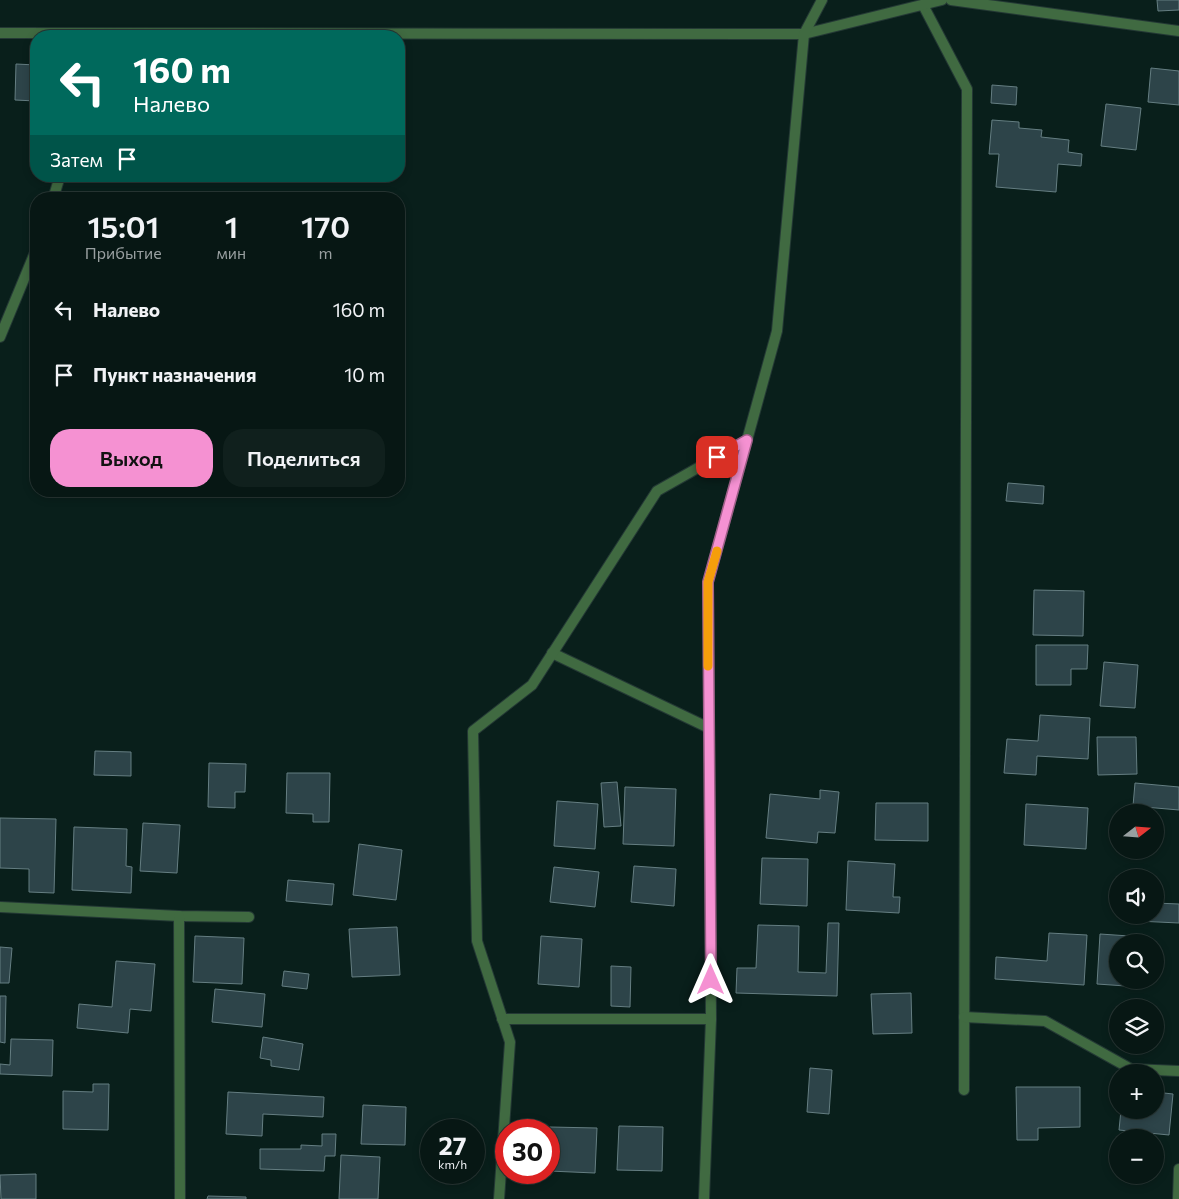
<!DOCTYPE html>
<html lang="ru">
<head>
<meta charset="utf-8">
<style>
	body { margin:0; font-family:Commissioner,sans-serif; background:#10201d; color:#f1f3f6; height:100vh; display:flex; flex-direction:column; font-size:19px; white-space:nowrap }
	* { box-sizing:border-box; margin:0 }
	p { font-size:16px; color:#989fa0 }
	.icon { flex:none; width:28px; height:28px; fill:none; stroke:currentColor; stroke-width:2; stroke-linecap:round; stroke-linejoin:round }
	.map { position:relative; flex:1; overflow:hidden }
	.details { position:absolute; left:30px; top:192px; width:375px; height:305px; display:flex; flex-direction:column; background:#071714; border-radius:20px; box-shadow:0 2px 8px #0003,0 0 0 1px #283634 }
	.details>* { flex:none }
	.hud { position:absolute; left:30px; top:30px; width:375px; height:152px; border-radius:20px; box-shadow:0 2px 8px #0003,0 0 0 1px #283634; background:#00695c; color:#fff; overflow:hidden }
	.needle { width:32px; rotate:73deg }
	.controls { position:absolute; left:1109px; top:804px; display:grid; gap:10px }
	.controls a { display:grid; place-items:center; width:55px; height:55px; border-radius:50%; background:#071714; box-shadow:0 2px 8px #0003,0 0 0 1px #283634; font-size:25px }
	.speed { position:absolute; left:420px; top:1119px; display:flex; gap:10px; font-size:25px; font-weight:700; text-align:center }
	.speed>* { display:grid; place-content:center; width:65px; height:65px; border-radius:50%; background:#071714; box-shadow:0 2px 8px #0003,0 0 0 1px #283634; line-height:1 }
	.speed small { font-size:12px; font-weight:400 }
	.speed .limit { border:8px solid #d22; background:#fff; color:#111 }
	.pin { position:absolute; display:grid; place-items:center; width:42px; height:42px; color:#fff; margin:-21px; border-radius:10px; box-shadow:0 2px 8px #0006 }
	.me { position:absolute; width:55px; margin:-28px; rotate:0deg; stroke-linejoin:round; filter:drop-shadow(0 0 4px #0008) }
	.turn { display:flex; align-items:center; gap:18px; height:105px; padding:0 20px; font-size:22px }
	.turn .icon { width:65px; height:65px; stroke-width:2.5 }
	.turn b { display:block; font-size:35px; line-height:42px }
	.then { display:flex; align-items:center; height:48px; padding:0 20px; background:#0003; gap:10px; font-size:19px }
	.eta { display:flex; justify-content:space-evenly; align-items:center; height:85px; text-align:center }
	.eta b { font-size:30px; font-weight:600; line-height:35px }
	.primary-button { display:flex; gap:10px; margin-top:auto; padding:10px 20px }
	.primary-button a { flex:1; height:58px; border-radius:20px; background:#f591d2; color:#111; font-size:20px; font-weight:600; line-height:58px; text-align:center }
	.primary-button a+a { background:#10201d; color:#f1f3f6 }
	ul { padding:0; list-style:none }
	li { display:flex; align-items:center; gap:15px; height:65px; padding:0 20px }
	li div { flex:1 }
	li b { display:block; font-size:19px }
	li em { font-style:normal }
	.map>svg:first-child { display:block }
</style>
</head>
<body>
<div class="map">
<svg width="1179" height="1199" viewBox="0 0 1179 1199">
	<rect width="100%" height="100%" fill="#091f1b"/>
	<g fill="#2d4449" stroke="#657e82">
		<polygon points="1157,0 1179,0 1179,10 1158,11"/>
		<polygon points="16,64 36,65 36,101 15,100"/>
		<polygon points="1151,68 1179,71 1179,105 1148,102"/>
		<polygon points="992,85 1017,87 1016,105 991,103"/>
		<polygon points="1106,104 1141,108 1136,150 1101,146"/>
		<polygon points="992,120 1019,122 1019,128 1042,130 1041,137 1069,140 1068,152 1082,154 1081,166 1058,164 1056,192 996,187 999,154 989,154"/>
		<polygon points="36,363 36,407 32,407"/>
		<polygon points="1008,483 1044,486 1043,504 1006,501"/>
		<polygon points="1034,590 1084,591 1083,636 1033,635"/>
		<polygon points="1036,645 1088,645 1087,669 1071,669 1071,685 1036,685"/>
		<polygon points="1104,662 1138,665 1135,708 1100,706"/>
		<polygon points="1040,715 1090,718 1088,759 1037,756 1036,775 1004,773 1007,739 1038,741"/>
		<polygon points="1097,737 1136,737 1137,774 1098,775"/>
		<polygon points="95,751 131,752 131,776 94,775"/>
		<polygon points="209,763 246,764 245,792 235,792 235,808 208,807"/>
		<polygon points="287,773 330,773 329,822 313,822 313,814 286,813"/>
		<polygon points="617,782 621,826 604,827 601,783"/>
		<polygon points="1135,783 1179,787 1179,810 1133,806"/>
		<polygon points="625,787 676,789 674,846 623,844"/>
		<polygon points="820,790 839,792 835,833 818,832 817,843 766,838 770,794 820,799"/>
		<polygon points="557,801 598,804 595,849 554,846"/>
		<polygon points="876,803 928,803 928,841 875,840"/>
		<polygon points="1026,804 1088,808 1086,849 1024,845"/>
		<polygon points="0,818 56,819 54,893 29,892 29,869 0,868"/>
		<polygon points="143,823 180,825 177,873 140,871"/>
		<polygon points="74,827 127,829 126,866 132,867 131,893 72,890"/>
		<polygon points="359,844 402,850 396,900 353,895"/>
		<polygon points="762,858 808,859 807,906 760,904"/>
		<polygon points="848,861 895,864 893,897 900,897 899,913 846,910"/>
		<polygon points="634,866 676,869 674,906 631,902"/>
		<polygon points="554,867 599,872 595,907 550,902"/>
		<polygon points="288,880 334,884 332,905 286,901"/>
		<polygon points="1155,903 1179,904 1179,923 1137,921 1138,915 1155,915"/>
		<polygon points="828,923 839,923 837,996 736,993 737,968 756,968 758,925 799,926 798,972 826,973"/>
		<polygon points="397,927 400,975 352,977 349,929"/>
		<polygon points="1049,933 1087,935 1084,985 995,979 996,957 1047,961"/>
		<polygon points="1100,934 1144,937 1143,942 1118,942 1118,980 1141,980 1140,987 1097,984"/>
		<polygon points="195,936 244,938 242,984 193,982"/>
		<polygon points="541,936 582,939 579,987 538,984"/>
		<polygon points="0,947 12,948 9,983 0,983"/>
		<polygon points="116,961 155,964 151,1011 130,1009 128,1033 77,1028 79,1004 112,1007"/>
		<polygon points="611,966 631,967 630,1007 611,1006"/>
		<polygon points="284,971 309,974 307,989 282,986"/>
		<polygon points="215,989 265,994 262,1027 212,1022"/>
		<polygon points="911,993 912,1033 873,1034 871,994"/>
		<polygon points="0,996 6,996 5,1043 0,1042"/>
		<polygon points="263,1037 303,1044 299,1070 271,1066 271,1060 260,1058"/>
		<polygon points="11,1039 53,1040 52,1076 0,1074 0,1064 10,1065"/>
		<polygon points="810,1068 832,1070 829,1114 807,1112"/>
		<polygon points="93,1084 109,1084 108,1130 63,1129 63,1091 93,1092"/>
		<polygon points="1016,1087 1080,1087 1080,1127 1038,1128 1038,1140 1017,1140"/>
		<polygon points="228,1092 324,1097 323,1117 263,1114 262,1136 226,1134"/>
		<polygon points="1155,1092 1173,1094 1169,1135 1119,1130 1121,1110 1155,1110"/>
		<polygon points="363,1105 406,1107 405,1145 361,1144"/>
		<polygon points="619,1126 663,1127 662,1171 617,1170"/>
		<polygon points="550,1127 597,1128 595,1173 549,1171"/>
		<polygon points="322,1134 336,1134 335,1156 325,1156 324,1171 260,1169 260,1149 301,1149 301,1145 322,1146"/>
		<polygon points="341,1155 380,1157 378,1199 339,1199"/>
		<polygon points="36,1174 36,1199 1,1199 0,1175"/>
		<polygon points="208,1196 246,1197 246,1199 207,1199"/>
	</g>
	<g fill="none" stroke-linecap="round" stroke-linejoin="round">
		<defs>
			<g id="minor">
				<polyline points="951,0 1179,31"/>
				<polyline points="923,5 967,89 964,1090"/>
				<polyline points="0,33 804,34 942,0"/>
				<polyline points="53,199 60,176"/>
				<polyline points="0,337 36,250"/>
				<polyline points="552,653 709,728"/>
				<polyline points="0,907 179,916 249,917"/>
				<polyline points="179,916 180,1199"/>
				<polyline points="964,1017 1045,1021 1131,1069 1179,1071"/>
				<polyline points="502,1019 711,1019"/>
				<polyline points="499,1199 510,1042 477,941 473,731 532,685 657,491 747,440"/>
				<polyline points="704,1199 711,1019 708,582 777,331 804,34 822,0"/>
				<polyline points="1178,1199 1179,1169"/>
			</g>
		</defs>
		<use href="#minor" stroke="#243935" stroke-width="12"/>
		<use href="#minor" stroke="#406a41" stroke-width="10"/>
	</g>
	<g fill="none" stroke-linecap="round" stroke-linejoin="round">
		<defs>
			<polyline id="route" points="711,980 708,582 747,440 717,457"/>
		</defs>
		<use href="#route" stroke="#9f5e88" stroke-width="12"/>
		<use href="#route" stroke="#f591d2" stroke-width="9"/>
		<polyline stroke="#f59e0b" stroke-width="9" points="708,666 708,582 717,551"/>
	</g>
</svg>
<div class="controls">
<a><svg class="needle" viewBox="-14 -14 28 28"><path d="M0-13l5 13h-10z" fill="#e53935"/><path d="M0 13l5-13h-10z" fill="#989fa0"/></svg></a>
<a><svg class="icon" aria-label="sound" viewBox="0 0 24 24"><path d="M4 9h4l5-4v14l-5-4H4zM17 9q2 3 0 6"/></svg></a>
<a><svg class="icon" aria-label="search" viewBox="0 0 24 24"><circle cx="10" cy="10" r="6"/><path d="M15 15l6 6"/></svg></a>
<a><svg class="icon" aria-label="layers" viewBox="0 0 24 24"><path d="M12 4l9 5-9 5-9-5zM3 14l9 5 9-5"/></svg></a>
<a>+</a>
<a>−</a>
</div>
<div class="speed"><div>27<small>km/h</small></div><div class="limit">30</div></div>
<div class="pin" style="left:717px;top:457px;background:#d93025"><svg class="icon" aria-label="arrive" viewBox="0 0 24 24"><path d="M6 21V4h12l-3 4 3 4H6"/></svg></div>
<svg class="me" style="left:711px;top:980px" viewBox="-20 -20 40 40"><path d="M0-17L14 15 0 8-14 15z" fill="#f591d2" stroke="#fff" stroke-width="4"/></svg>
<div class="hud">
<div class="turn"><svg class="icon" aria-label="left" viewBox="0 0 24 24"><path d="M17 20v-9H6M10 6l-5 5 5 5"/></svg><div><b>160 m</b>Налево</div></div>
<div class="then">Затем<svg class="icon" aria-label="arrive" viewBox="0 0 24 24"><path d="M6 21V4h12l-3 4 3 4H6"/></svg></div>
</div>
<section class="details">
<div class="eta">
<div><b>15:01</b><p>Прибытие</p></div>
<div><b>1</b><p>мин</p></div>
<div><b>170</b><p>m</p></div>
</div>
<ul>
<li><svg class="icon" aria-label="left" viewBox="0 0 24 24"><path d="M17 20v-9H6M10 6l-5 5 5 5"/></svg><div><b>Налево</b></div><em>160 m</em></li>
<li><svg class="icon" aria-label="arrive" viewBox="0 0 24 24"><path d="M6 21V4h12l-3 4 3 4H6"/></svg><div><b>Пункт назначения</b></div><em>10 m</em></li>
</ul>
<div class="primary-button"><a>Выход</a><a>Поделиться</a></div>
</section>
</div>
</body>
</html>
